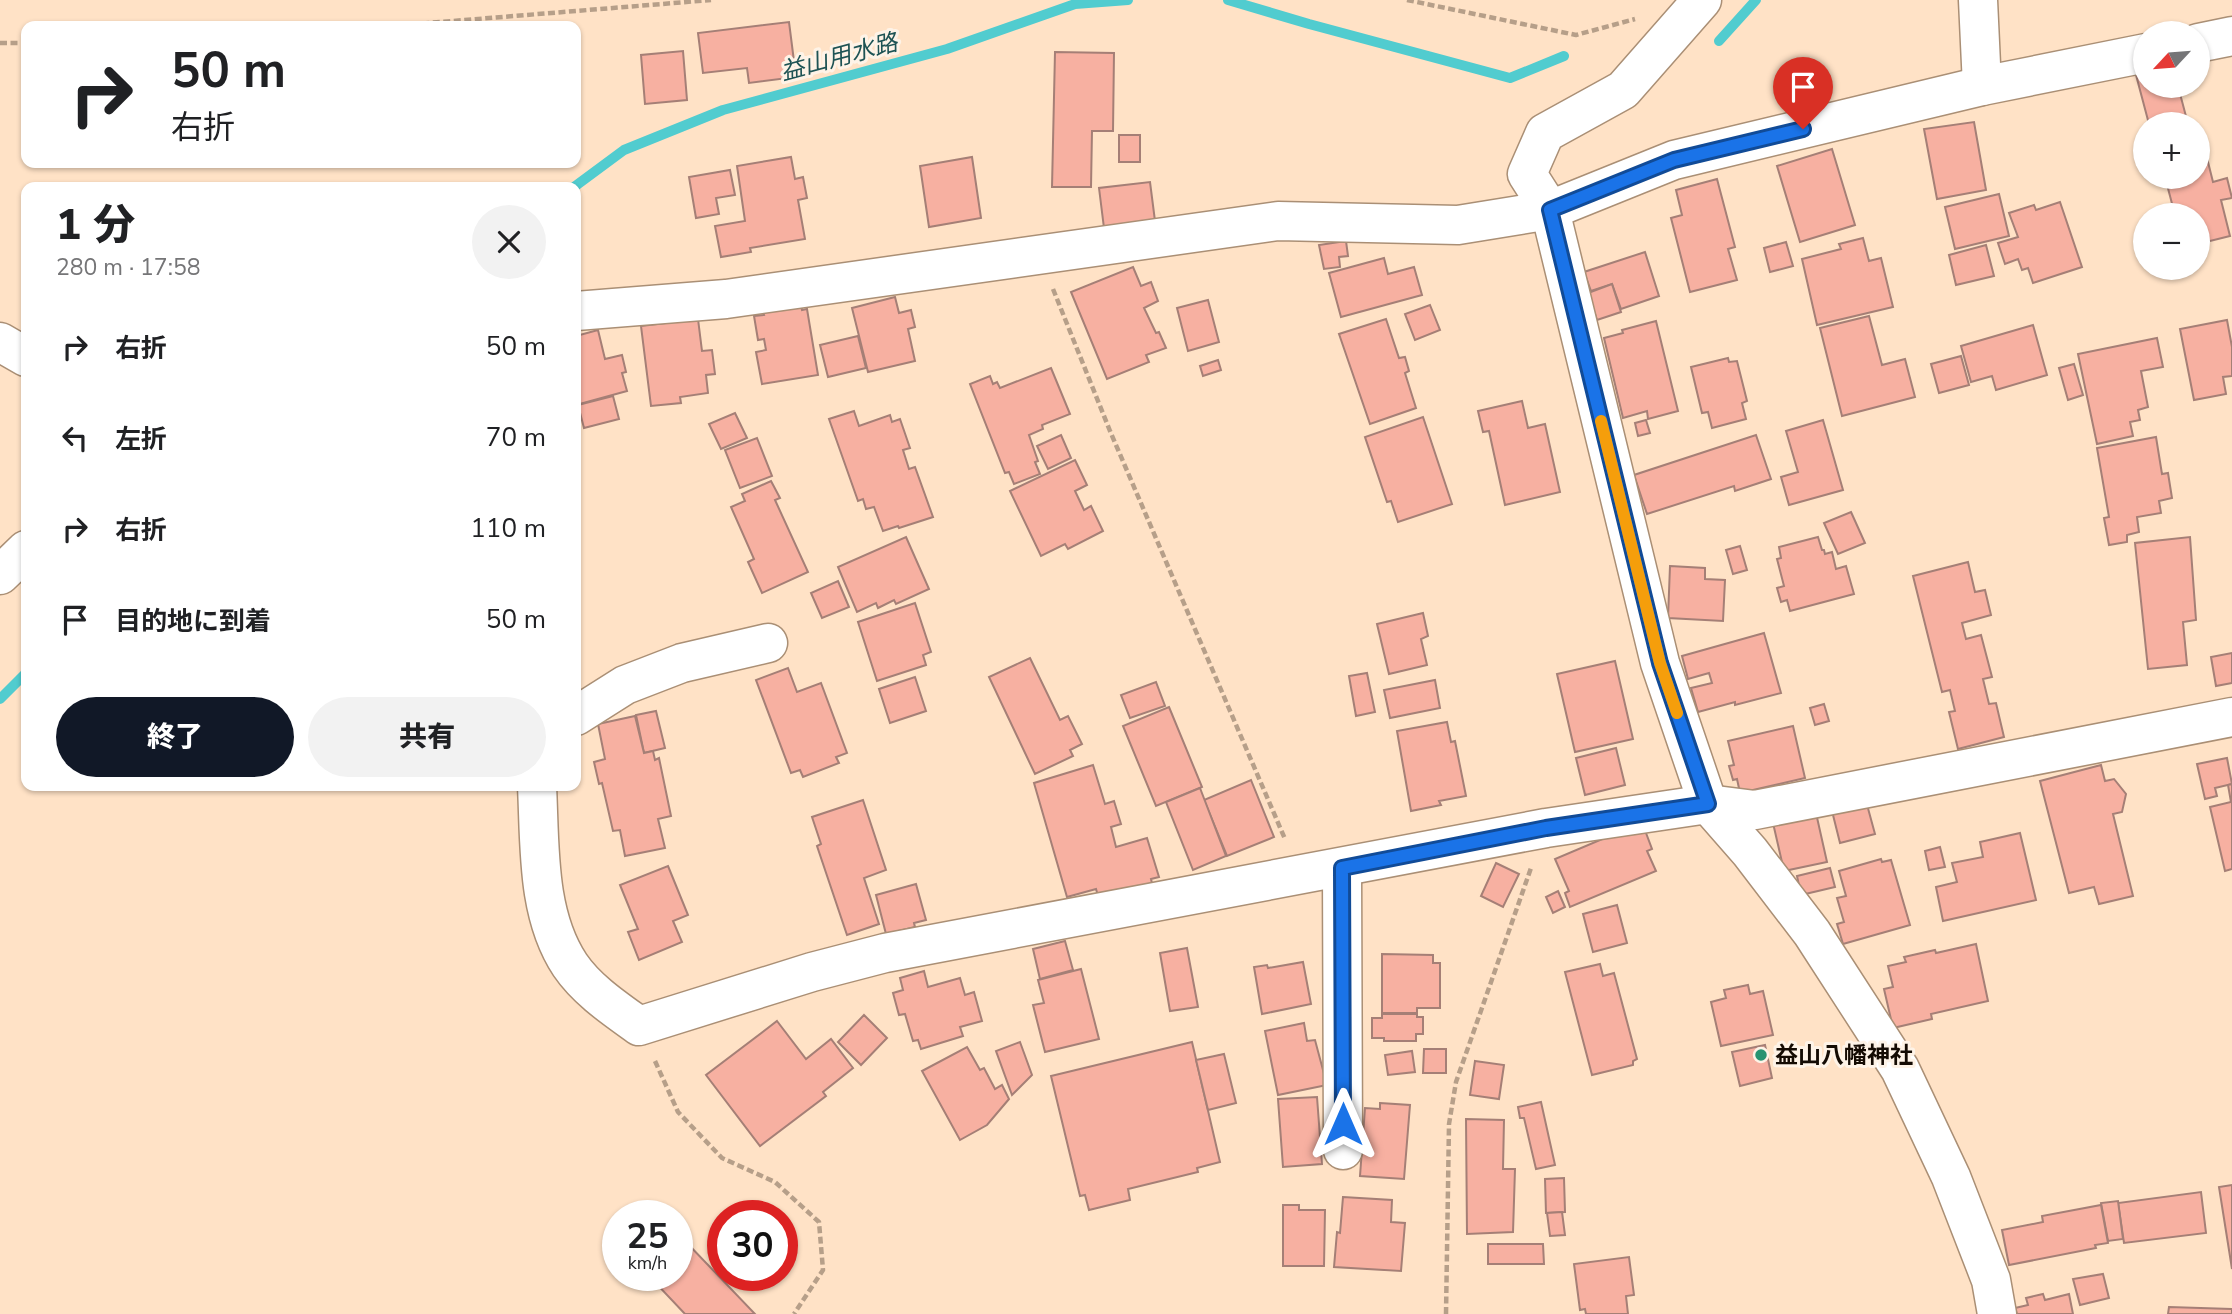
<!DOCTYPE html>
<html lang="ja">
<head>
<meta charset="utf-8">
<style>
	body { margin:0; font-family:"Nunito Sans","Noto Sans JP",sans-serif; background:#f2f2f2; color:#202124; height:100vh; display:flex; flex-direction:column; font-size:26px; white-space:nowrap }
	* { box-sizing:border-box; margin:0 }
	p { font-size:23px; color:#757577 }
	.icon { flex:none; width:38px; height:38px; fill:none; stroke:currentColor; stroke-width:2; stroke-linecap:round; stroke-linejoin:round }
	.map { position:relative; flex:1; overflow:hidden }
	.sheet { position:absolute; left:21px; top:182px; width:560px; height:609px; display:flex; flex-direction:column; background:#fff; border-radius:14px; box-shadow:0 2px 5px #0004 }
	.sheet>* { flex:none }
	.banner { position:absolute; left:21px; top:21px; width:560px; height:147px; border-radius:14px; box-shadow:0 2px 5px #0004; background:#fff; color:#202124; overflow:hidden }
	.needle { width:46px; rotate:244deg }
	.controls { position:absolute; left:2133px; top:21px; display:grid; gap:14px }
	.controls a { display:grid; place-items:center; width:77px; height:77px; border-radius:50%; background:#fff; box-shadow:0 2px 5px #0004; font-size:35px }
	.speed { position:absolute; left:602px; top:1200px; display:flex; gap:14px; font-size:35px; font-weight:700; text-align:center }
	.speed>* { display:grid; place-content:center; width:91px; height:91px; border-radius:50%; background:#fff; box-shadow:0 2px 5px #0004; line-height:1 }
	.speed small { font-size:18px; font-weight:400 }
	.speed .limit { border:10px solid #d22; background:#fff; color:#111 }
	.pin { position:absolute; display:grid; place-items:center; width:60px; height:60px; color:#fff; margin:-72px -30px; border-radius:50% 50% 50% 0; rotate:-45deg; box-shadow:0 0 7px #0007 }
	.pin .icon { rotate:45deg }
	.me { position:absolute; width:77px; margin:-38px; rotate:0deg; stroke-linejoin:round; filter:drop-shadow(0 0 5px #0008) }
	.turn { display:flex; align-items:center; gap:24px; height:147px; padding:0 35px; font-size:32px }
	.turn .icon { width:91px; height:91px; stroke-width:2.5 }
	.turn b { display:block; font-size:49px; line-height:60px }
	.round { display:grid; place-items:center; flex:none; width:74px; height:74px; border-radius:37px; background:#f2f2f2 }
	.overview { display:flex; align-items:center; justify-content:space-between; height:119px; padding:0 35px }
	h1 { font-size:42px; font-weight:800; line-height:52px }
	.button { display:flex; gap:14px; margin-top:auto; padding:14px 35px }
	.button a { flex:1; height:80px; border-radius:42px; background:#111827; color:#fff; font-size:28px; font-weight:800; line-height:80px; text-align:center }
	.button a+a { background:#f2f2f2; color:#202124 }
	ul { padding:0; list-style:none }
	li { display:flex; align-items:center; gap:21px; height:91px; padding:0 35px }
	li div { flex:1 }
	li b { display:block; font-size:26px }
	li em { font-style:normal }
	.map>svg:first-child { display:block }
</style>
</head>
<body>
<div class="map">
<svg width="2232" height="1314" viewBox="0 0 2232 1314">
	<rect width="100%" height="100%" fill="#ffe2c6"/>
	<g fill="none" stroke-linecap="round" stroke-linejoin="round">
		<g stroke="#51cccf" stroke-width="10">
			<polyline points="1228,0 1309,24 1510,78 1564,56"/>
			<polyline points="1719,41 1756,0"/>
			<polyline points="574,187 624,150 723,110 947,49 1075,4 1128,0"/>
			<polyline points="0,699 26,673"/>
		</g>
	</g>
	<g fill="#f7b0a1" stroke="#a57f76" stroke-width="2">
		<polygon points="789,22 796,77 749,83 747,68 703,73 698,33"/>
		<polygon points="683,51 687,100 645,104 641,55"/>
		<polygon points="1055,52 1114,53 1113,131 1092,131 1091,187 1052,187"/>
		<polygon points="2146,73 2146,86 2178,86 2188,124 2149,124 2136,75"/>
		<polygon points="1974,122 1986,190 1937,199 1924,129"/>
		<rect x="1119" y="135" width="21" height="27"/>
		<polygon points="1832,149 1855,225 1800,242 1777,166"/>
		<polygon points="791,157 795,179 803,177 807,198 798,200 805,239 750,248 751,252 721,257 715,226 745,221 737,166"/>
		<polygon points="972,157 981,218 929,227 920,166"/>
		<polygon points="2207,158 2213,182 2227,178 2232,198 2221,200 2230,236 2198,244 2198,215 2175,215 2165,177 2198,177 2198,160"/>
		<polygon points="730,170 735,195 716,198 719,214 696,218 689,177"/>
		<polygon points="1717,179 1735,247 1728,249 1737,280 1690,292 1671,218 1682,215 1676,190"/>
		<polygon points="1150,182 1155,221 1104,228 1099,188"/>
		<polygon points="1999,194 2009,236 1955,249 1945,207"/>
		<polygon points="2060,202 2082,267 2033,283 2028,268 2022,270 2018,259 2005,264 1998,243 2018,237 2009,213 2034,205 2036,210"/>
		<polygon points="1863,238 1869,261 1881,258 1893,307 1817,325 1802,259 1841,249 1839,244"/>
		<polygon points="1346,241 1348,256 1339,257 1340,267 1324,269 1319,245"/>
		<polygon points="1786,242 1793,266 1770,272 1764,248"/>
		<polygon points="1986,245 1994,276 1956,285 1949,255"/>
		<polygon points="1645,252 1659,296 1621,309 1612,284 1591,291 1584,272"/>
		<polygon points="1384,258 1388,274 1414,267 1422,295 1341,317 1329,273"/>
		<polygon points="1133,267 1141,286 1151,282 1158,301 1144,308 1156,333 1159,332 1166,348 1146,355 1149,362 1107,379 1071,292"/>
		<polygon points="1612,284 1621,312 1597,320 1588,293"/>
		<polygon points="895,297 899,313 911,310 915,327 908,329 915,361 868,372 852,308"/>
		<polygon points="1208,300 1219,342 1188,351 1177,308"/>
		<polygon points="1430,305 1440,330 1415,340 1405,314"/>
		<polygon points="801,306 802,310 807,309 818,375 762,384 756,352 766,350 764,339 758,340 754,316 764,315 763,312"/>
		<polygon points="1869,316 1882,365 1905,359 1915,397 1842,416 1820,328"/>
		<polygon points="698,319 702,351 712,350 715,374 706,375 708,393 680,397 681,403 651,406 641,326"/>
		<polygon points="1386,319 1399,358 1405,357 1409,371 1405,373 1416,408 1370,424 1339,334"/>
		<polygon points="2227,320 2232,347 2232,376 2223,377 2226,394 2194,400 2180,329"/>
		<polygon points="1656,321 1678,411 1648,419 1647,411 1623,418 1604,338 1623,333 1622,330"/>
		<polygon points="2033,325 2047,375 1996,390 1992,376 1971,382 1961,346"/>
		<polygon points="598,330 605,359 622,355 626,372 622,373 627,391 576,405 576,336"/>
		<polygon points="858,336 866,368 828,377 820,345"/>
		<polygon points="2157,338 2163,367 2141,371 2148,407 2138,410 2140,420 2130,422 2133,436 2097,444 2078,354"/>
		<polygon points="1961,356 1969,385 1939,393 1931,364"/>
		<polygon points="1728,358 1729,362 1737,361 1747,401 1742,403 1746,419 1712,428 1708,412 1702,413 1691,367"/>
		<polygon points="1218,360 1221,370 1203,376 1200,366"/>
		<polygon points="2074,364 2083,395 2068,400 2059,368"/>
		<polygon points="1051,368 1070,414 1042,425 1043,429 1029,435 1038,461 1035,462 1040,474 1014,484 1009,472 1005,473 970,384 990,376 993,384 997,382 1000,388"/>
		<polygon points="613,396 619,419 584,428 578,405"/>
		<polygon points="1522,401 1528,428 1545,424 1560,492 1505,505 1489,431 1483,432 1478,411"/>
		<polygon points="854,411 859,426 890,415 892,422 900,419 910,448 903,450 909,469 915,467 933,517 899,528 898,526 883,531 874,507 866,509 863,499 858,501 829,419"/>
		<polygon points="735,413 747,438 721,449 709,424"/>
		<polygon points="1423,417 1452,504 1398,522 1391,501 1387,502 1365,437"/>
		<polygon points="1646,420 1650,433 1638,436 1635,423"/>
		<polygon points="1823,420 1843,490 1789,505 1781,477 1798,472 1786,431"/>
		<polygon points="1061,435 1071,458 1048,469 1037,446"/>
		<polygon points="1756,435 1771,479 1735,491 1734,486 1647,514 1634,475"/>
		<polygon points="2156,437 2162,474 2168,473 2172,498 2159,501 2161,513 2137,517 2139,532 2127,535 2127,542 2109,545 2104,518 2109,517 2097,448"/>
		<polygon points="757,438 772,476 740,488 725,450"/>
		<polygon points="1075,460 1087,485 1075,491 1084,510 1091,506 1103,531 1068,549 1065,544 1041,556 1010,491"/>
		<polygon points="771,481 780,498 775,500 808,572 762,593 748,562 754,559 731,507 745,501 742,494"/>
		<polygon points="1851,512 1865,543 1838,554 1824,523"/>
		<polygon points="906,537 929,589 896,604 894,600 878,608 876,603 857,612 838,567"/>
		<polygon points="1818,537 1822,550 1824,550 1825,554 1832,552 1836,569 1846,566 1854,594 1790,611 1787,600 1781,602 1777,588 1784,586 1777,559 1781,558 1779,547"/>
		<polygon points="2190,537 2196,620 2183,622 2187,665 2148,669 2135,543"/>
		<polygon points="1740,546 1747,570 1733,574 1726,550"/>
		<polygon points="1968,562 1975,592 1985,590 1991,615 1962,623 1966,639 1981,635 1992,677 1983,679 1989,704 1996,703 2004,737 1958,749 1949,712 1955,711 1950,690 1942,692 1913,576"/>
		<polygon points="1670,566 1705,568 1705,579 1725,580 1723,621 1668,618"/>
		<polygon points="838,581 849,607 822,618 811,593"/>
		<polygon points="915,603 931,652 923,655 926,665 877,681 858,622"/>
		<polygon points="1423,613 1428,636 1421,639 1427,665 1389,674 1377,624"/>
		<polygon points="1764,633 1781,693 1735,705 1735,702 1698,712 1691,688 1712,683 1709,673 1688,679 1682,656"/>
		<polygon points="2232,653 2232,683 2216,686 2211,657"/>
		<polygon points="1030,658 1060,720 1068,716 1082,744 1070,750 1073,756 1035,774 989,677"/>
		<polygon points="1615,661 1633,739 1575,752 1557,674"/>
		<polygon points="788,668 797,692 821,683 847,753 836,757 839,763 803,777 800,770 791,773 756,680"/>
		<polygon points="1367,673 1375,712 1356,716 1349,676"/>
		<polygon points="915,677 926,711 890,723 879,689"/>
		<polygon points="1435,680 1440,708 1390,718 1384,690"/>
		<polygon points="1156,682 1165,706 1130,718 1121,695"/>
		<polygon points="1824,704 1829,721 1815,725 1810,708"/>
		<polygon points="1169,707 1202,787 1156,806 1123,726"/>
		<polygon points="656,711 665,748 644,753 636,715"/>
		<polygon points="635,716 644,753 653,751 655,760 659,758 671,816 658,819 665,848 625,856 620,830 613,831 602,783 599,784 594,762 605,759 598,724"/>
		<polygon points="1447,722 1451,742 1455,741 1466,796 1439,801 1441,805 1411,811 1397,731"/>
		<polygon points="1793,726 1805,778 1740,793 1737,779 1733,780 1729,766 1734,765 1728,741"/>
		<polygon points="1616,748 1625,785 1585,795 1576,758"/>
		<polygon points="2227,758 2232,784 2215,788 2217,796 2205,799 2197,764"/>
		<polygon points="1093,765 1105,804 1114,801 1121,824 1111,827 1116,847 1147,838 1159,877 1151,879 1152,883 1099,899 1096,889 1067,897 1034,783"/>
		<polygon points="2101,765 2105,781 2114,779 2126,794 2122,812 2113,814 2133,896 2099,904 2094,887 2069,893 2040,781"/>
		<polygon points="1251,780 1274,837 1227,856 1204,800"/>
		<polygon points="2232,784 2232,869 2225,871 2210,807 2231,802 2228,785"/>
		<polygon points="1200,788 1226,856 1193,870 1166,802"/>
		<polygon points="863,800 886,870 864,878 879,924 847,935 817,846 821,844 812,817"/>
		<polygon points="1866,801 1875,834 1840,843 1832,811"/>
		<polygon points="1816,813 1827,862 1784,871 1773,823"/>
		<polygon points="1643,825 1652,849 1647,851 1656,871 1570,907 1565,893 1569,891 1555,859 1633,826"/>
		<polygon points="2020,833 2036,900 1943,921 1936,887 1957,882 1952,863 1983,857 1980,842"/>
		<polygon points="1940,847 1945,867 1929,870 1925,851"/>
		<polygon points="1881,859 1882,862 1891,860 1910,925 1843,944 1837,924 1844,922 1837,898 1846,896 1839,871"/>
		<polygon points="1496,863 1519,874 1503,907 1481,896"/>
		<polygon points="668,866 688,915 673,921 682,942 639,960 628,932 638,929 620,885"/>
		<polygon points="1830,868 1835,887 1801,895 1797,876"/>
		<polygon points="916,884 926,920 914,923 915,927 886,934 876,895"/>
		<polygon points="1558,891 1565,907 1553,913 1546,897"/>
		<polygon points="1617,905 1627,943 1593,952 1583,914"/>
		<polygon points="1065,941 1073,970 1040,979 1033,949"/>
		<polygon points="1976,944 1988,1001 1931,1014 1932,1019 1893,1028 1884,989 1893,987 1888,966 1906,962 1904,957 1935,950 1936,953"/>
		<polygon points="1187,948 1198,1007 1170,1011 1160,953"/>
		<polygon points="1382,954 1433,955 1433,963 1440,963 1440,1008 1417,1008 1417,1013 1382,1013"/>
		<polygon points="1303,962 1311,1004 1262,1014 1254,967 1267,965 1268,968"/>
		<polygon points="1600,964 1603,976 1614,973 1637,1059 1633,1061 1633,1065 1592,1075 1565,972"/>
		<polygon points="1081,969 1099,1039 1045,1052 1033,1005 1044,1003 1038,980"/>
		<polygon points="924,971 928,987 960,978 965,995 974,992 982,1021 960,1027 963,1036 921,1049 918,1040 913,1041 905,1014 899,1015 893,993 903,990 900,978"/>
		<polygon points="1748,985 1750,994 1763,991 1773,1035 1721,1046 1711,1002 1726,998 1724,990"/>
		<polygon points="1382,1014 1417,1014 1417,1017 1423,1017 1423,1034 1416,1034 1416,1041 1384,1041 1384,1038 1372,1038 1372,1018 1382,1018"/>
		<polygon points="864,1015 887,1038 861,1065 838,1042"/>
		<polygon points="777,1021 806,1059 831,1039 853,1068 823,1092 826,1096 760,1146 706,1075"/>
		<polygon points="1304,1023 1307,1041 1315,1040 1327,1085 1278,1095 1265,1031"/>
		<polygon points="1020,1042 1032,1075 1012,1095 996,1051"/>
		<polygon points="1192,1042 1220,1162 1197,1168 1198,1172 1128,1189 1130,1200 1089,1210 1085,1195 1080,1196 1051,1076"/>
		<polygon points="1765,1045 1772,1078 1740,1086 1732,1052"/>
		<polygon points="967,1047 980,1070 984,1068 995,1089 1002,1085 1009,1099 987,1125 960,1140 922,1071"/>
		<polygon points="1424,1049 1446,1049 1446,1073 1423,1073"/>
		<polygon points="1412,1051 1415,1072 1388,1075 1385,1055"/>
		<polygon points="1224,1054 1236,1103 1208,1110 1196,1060"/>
		<polygon points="1475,1061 1504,1065 1499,1099 1470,1095"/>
		<polygon points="1317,1097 1322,1164 1283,1167 1278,1099"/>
		<polygon points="1541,1102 1555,1165 1536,1169 1524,1118 1520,1118 1518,1107"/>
		<polygon points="1380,1103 1410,1105 1404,1179 1360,1176 1365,1108 1380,1109"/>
		<polygon points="1466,1119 1504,1120 1503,1169 1515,1169 1513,1232 1467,1234"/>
		<polygon points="1564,1178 1565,1212 1546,1213 1545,1179"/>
		<polygon points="2232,1185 2232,1269 2219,1187"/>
		<polygon points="2201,1192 2206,1233 2124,1243 2118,1203"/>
		<polygon points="1343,1197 1392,1200 1391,1222 1405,1223 1401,1271 1334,1267 1337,1232 1340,1233"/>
		<polygon points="2118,1201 2123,1239 2108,1241 2101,1203"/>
		<polygon points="1283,1205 1299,1205 1299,1210 1325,1210 1324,1266 1283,1266"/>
		<polygon points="2101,1205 2108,1243 2095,1245 2096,1248 2009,1265 2002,1230 2043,1222 2042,1216"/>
		<polygon points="1562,1212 1565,1235 1550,1236 1547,1213"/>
		<polygon points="686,1242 755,1314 685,1314 650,1277 677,1276 677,1251"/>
		<polygon points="1488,1244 1543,1244 1544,1264 1488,1264"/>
		<polygon points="1629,1257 1634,1295 1626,1296 1628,1314 1586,1314 1585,1309 1580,1310 1574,1264"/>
		<polygon points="2103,1274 2109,1298 2080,1305 2073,1279"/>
		<polygon points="2043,1294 2045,1300 2069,1294 2073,1314 2017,1314 2015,1308 2028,1305 2026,1298"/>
		<polygon points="2169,1307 2232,1309 2232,1314 2168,1314"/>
	</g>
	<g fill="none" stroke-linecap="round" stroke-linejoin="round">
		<defs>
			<g id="minor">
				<polyline points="1702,0 1623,90 1545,133 1527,174 1550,210 1660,663 1708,804 1750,852 1812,933 1900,1069 1951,1177 1991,1280 1997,1314"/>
				<polyline points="1978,0 1982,86"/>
				<polyline points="2198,43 2232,36"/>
				<polyline points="576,311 726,299 1278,221 1458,225 1550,210 1674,160 1982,86 2146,53"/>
				<polyline points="0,342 26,357"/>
				<polyline points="0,575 26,550"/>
				<polyline points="576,716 625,685 682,663 768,643"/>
				<path d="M537,786C540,844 536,914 570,965C587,990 614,1008 639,1026L812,972L885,953L1546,828L1708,804L1755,810L2232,717"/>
				<polyline points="1342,868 1343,1150"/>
			</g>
		</defs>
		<use href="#minor" stroke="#aa8f75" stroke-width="41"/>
		<g stroke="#b69f89" stroke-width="4.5" stroke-dasharray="7 3.5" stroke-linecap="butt">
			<polyline points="1407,0 1576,35 1635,19"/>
			<polyline points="391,26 711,0"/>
			<polyline points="0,43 26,43"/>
			<polyline points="1053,289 1110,431 1285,839"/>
			<polyline points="655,1061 678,1112 722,1158 775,1182 819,1222 823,1270 794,1314"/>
			<polyline points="1446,1314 1449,1124 1456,1082 1531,868"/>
		</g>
		<use href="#minor" stroke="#fff" stroke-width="38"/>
	</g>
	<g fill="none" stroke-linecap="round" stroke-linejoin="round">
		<defs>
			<polyline id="route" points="1343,1124 1342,868 1546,828 1708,804 1660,663 1550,210 1674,160 1803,129"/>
		</defs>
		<use href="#route" stroke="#114b97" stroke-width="18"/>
		<use href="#route" stroke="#1a73e8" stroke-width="12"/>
		<polyline stroke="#f59e0b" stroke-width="12" points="1601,421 1660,663 1677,713"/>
	</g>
	<circle fill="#289372" stroke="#fef3e7" stroke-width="2.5" cx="1761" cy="1055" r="7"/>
	<g text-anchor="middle" stroke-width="6" stroke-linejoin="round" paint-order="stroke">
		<g font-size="23" font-weight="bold" fill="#140b03" stroke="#fef3e7" text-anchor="start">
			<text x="1775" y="1063">益山八幡神社</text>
		</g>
		<g font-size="24" font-style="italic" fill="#1e5354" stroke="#fef3e7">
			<text transform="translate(839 57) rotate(-15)" y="8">益山用水路</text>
		</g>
	</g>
</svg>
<div class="controls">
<a><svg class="needle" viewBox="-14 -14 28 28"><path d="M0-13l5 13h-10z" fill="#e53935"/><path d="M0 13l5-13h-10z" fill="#757577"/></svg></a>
<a>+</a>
<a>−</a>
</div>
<div class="speed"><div>25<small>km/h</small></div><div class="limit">30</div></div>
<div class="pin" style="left:1803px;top:129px;background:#d93025"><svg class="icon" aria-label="arrive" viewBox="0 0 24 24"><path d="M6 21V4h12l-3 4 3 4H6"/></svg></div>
<svg class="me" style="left:1343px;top:1124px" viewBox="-20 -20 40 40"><path d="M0-17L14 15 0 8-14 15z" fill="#1a73e8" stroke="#fff" stroke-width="4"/></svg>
<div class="banner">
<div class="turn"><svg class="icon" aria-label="right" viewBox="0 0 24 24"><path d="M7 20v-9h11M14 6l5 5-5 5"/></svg><div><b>50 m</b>右折</div></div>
</div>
<section class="sheet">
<div class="overview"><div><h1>1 分</h1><p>280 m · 17:58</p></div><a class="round"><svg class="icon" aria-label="close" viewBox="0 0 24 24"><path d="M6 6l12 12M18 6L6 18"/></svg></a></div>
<ul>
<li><svg class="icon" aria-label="right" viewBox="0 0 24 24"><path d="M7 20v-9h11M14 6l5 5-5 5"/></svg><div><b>右折</b></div><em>50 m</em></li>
<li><svg class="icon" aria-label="left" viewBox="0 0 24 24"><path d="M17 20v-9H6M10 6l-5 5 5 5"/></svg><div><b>左折</b></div><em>70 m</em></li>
<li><svg class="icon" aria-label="right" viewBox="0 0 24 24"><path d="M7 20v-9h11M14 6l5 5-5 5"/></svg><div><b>右折</b></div><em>110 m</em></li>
<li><svg class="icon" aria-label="arrive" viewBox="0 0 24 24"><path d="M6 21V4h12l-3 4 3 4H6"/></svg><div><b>目的地に到着</b></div><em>50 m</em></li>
</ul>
<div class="button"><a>終了</a><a>共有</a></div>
</section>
</div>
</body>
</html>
